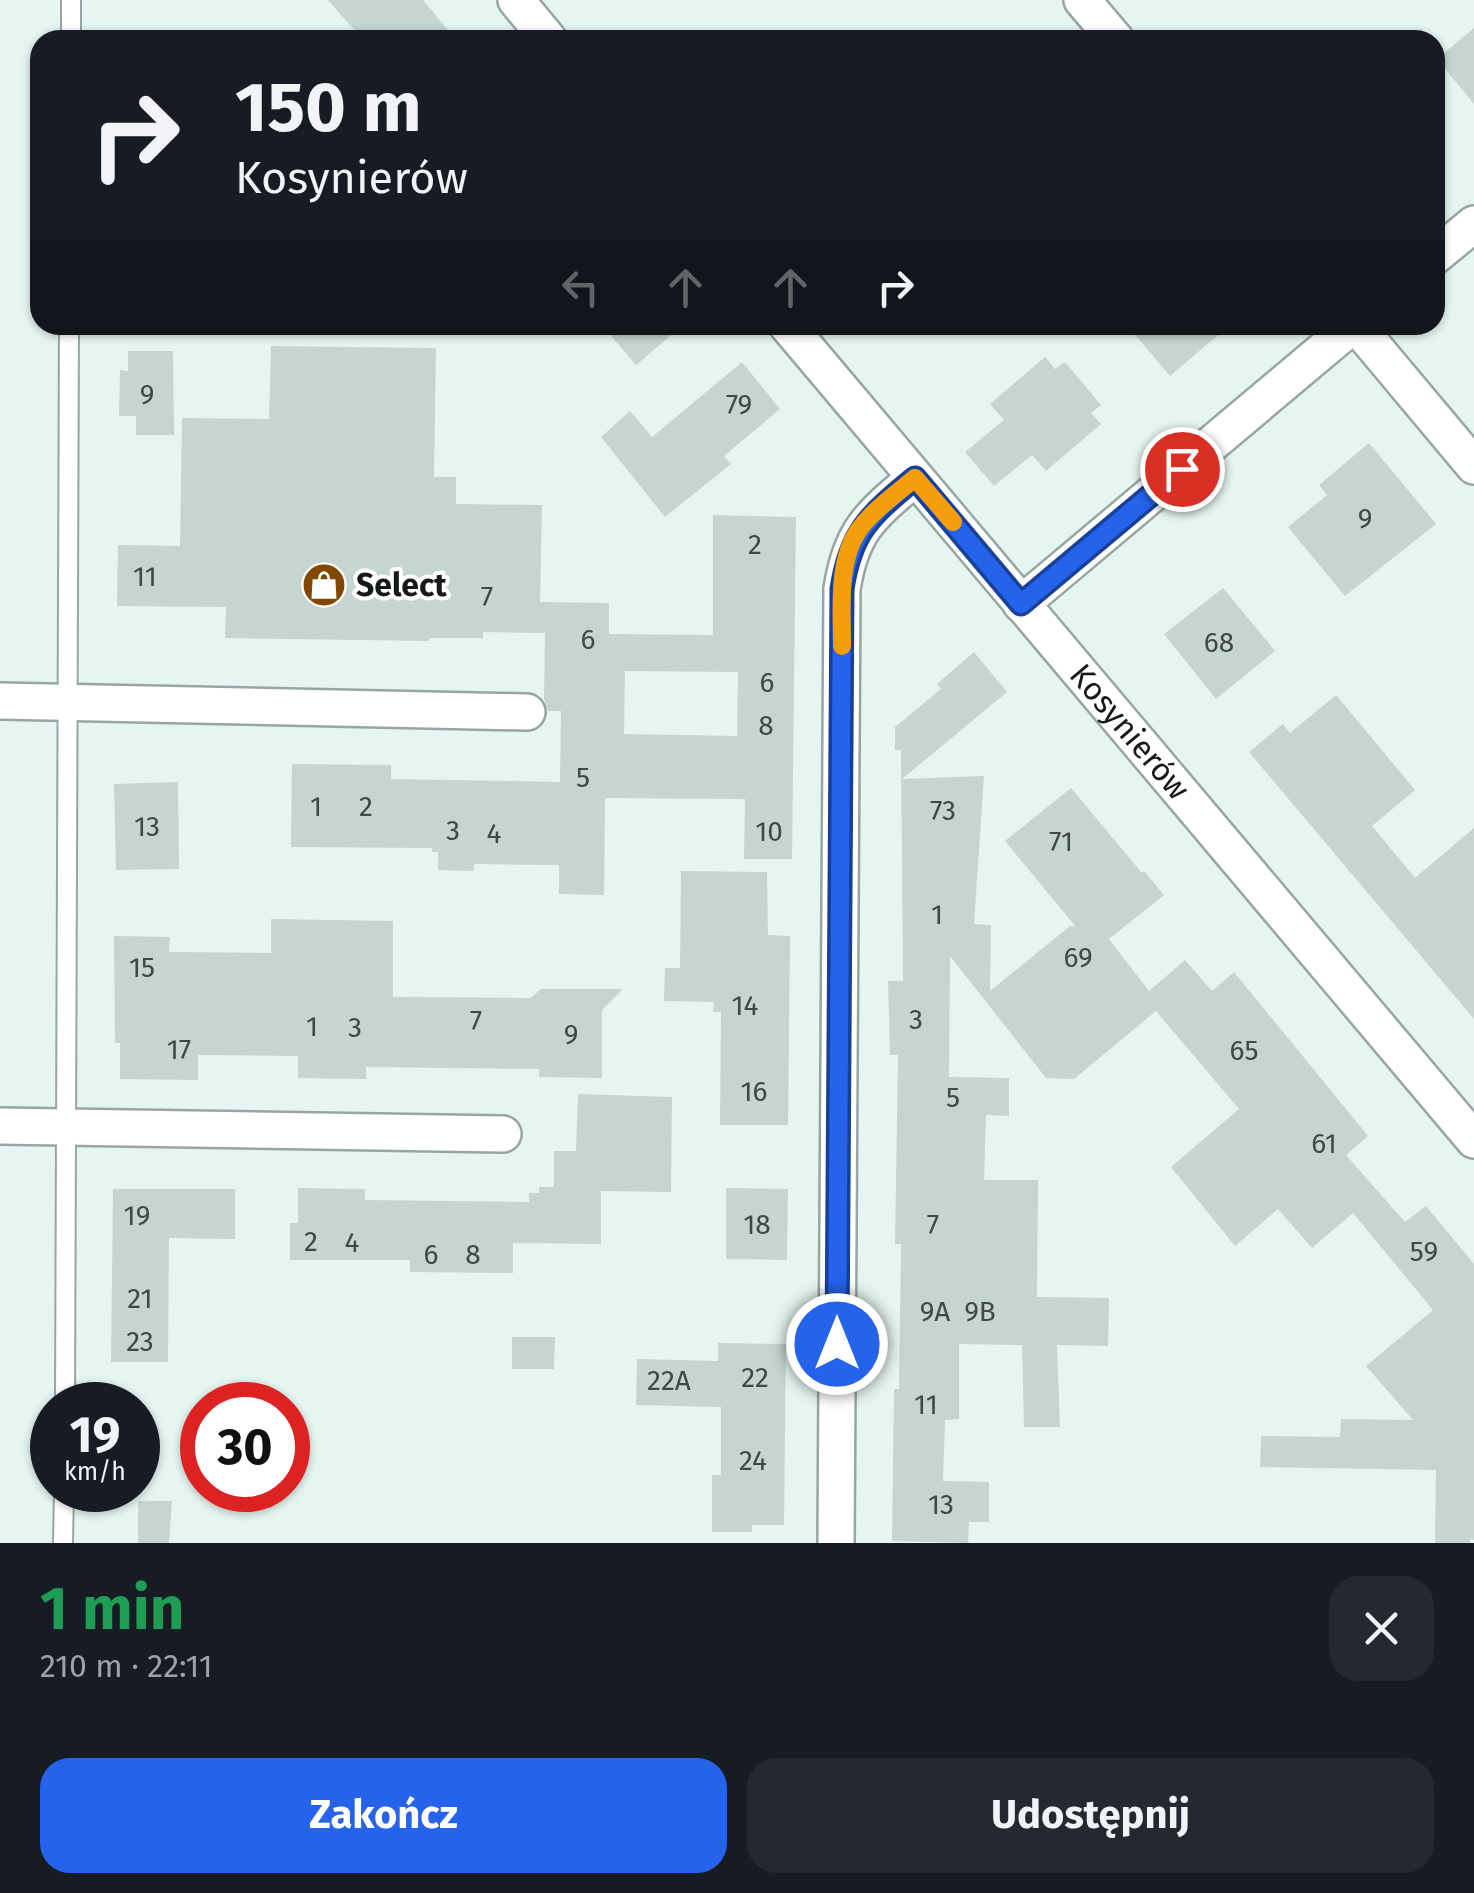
<!DOCTYPE html>
<html lang="pl">
<head>
<meta charset="utf-8">
<style>
	body { margin:0; font-family:"Fira Sans",sans-serif; background:#242831; color:#f1f3f6; height:100vh; display:flex; flex-direction:column; font-size:38px; white-space:nowrap }
	* { box-sizing:border-box; margin:0 }
	p { font-size:32px; color:#9ea1a6 }
	.icon { flex:none; width:55px; height:55px; fill:none; stroke:currentColor; stroke-width:2; stroke-linecap:round; stroke-linejoin:round }
	.map { position:relative; height:1543px; overflow:hidden }
	.details { display:flex; flex-direction:column; background:#171b24; flex:1 }
	.details>* { flex:none }
	.hud { position:absolute; left:30px; top:30px; width:1415px; height:305px; border-radius:30px; box-shadow:0 2px 8px #0004; background:#171b24; color:#f1f3f6; overflow:hidden }
	.speed { position:absolute; left:30px; top:1382px; display:flex; gap:20px; font-size:50px; font-weight:700; text-align:center }
	.speed>* { display:grid; place-content:center; width:130px; height:130px; border-radius:50%; background:#171b24; box-shadow:0 2px 8px #0004; line-height:1 }
	.speed small { font-size:25px; font-weight:400 }
	.speed .limit { border:15px solid #d22; background:#fff; color:#111 }
	.pin { position:absolute; display:grid; place-items:center; width:85px; height:85px; color:#fff; margin:-42px; border:5px solid #fff; border-radius:50%; box-shadow:0 2px 10px #0007 }
	.me { position:absolute; width:110px; margin:-55px; rotate:0deg; stroke-linejoin:round; filter:drop-shadow(0 0 8px #0008) }
	.turn { display:flex; align-items:center; gap:35px; height:210px; padding:0 40px; font-size:45px }
	.turn .icon { width:130px; height:130px; stroke-width:2.5 }
	.turn b { display:block; font-size:70px; line-height:85px }
	.lanes { display:flex; align-items:center; height:95px; padding:0 40px; background:#0003; justify-content:center; gap:50px; direction:ltr }
	.lanes .off { opacity:.35 }
	.round { display:grid; place-items:center; flex:none; width:105px; height:105px; border-radius:30px; background:#242831 }
	.overview { display:flex; align-items:center; justify-content:space-between; height:170px; padding:0 40px }
	h1 { font-size:60px; font-weight:700; line-height:75px; color:#1e9e55 }
	.action { display:flex; gap:20px; margin-top:auto; padding:20px 40px }
	.action a { flex:1; height:115px; border-radius:30px; background:#2563eb; color:#fff; font-size:40px; font-weight:700; line-height:115px; text-align:center }
	.action a+a { background:#242831; color:#f1f3f6 }
	.map>svg:first-child { display:block }
</style>
</head>
<body>
<div class="map">
<svg width="1474" height="1543" viewBox="0 0 1474 1543">
	<rect width="100%" height="100%" fill="#e5f5f2"/>
	<g fill="#c5d5d2" fill-rule="evenodd">
		<polygon points="328,0 423,0 456,40 363,40"/>
		<polygon points="1474,28 1474,104 1437,59"/>
		<polygon points="602,325 683,325 636,365"/>
		<polygon points="1127,325 1230,325 1170,376"/>
		<path d="M271,346L436,348L434,477H456V504L542,505L540,602L609,603V634L713,635V515L796,517L792,859H744L745,799L605,798L604,895L559,894V865L474,864V871L438,870V852H432V848L291,847L292,764L391,765V779L560,782L561,711H548L544,699L545,633L483,632V638H429V641L225,638L226,607L117,606L118,545L180,546L182,418L269,419ZM625,671L738,672L737,736L624,734Z"/>
		<polygon points="128,351 173,351 174,435 136,435 136,416 119,416 120,370 128,371"/>
		<polygon points="1045,357 1055,369 1065,362 1101,405 1091,413 1101,424 1046,471 1032,455 994,486 965,452 1004,420 990,404"/>
		<polygon points="742,362 780,409 724,456 731,464 665,517 601,437 630,411 652,437"/>
		<polygon points="1369,443 1436,524 1345,596 1288,527 1327,495 1319,485"/>
		<polygon points="1223,588 1275,651 1216,699 1164,634"/>
		<polygon points="974,652 1007,692 902,779 984,776 974,924 991,925 990,991 1070,926 1076,927 1005,841 1071,788 1142,873 1144,871 1164,895 1109,939 1149,991 1185,960 1212,991 1234,972 1368,1136 1346,1155 1405,1222 1426,1206 1474,1264 1474,1540 1470,1539 1470,1543 1435,1543 1436,1470 1260,1467 1261,1436 1340,1437 1341,1419 1413,1420 1366,1366 1433,1310 1353,1213 1312,1248 1278,1209 1235,1246 1171,1167 1239,1109 1156,1011 1074,1079 1046,1078 950,956 949,1077 1009,1078 1009,1116 986,1115 984,1180 1038,1180 1037,1297 1109,1298 1108,1346 1057,1345 1060,1427 1024,1427 1022,1345 959,1344 959,1419 945,1420 943,1481 989,1482 989,1522 969,1522 968,1543 892,1541 894,1389 899,1389 901,1244 895,1244 898,1055 890,1055 888,981 903,981 901,750 895,750 895,727 941,689 937,684"/>
		<polygon points="1336,695 1415,790 1372,826 1415,878 1474,828 1474,1019 1249,752 1283,724 1290,733"/>
		<polygon points="178,782 179,869 116,870 114,784"/>
		<polygon points="681,871 767,872 768,935 790,936 788,1125 720,1125 721,1012 713,1012 714,1002 664,1001 665,968 680,968"/>
		<polygon points="271,919 393,921 393,997 531,998 541,989 623,989 602,1010 602,1078 539,1077 539,1069 366,1067 366,1079 298,1078 298,1056 198,1055 198,1080 120,1079 120,1043 115,1043 114,936 170,937 169,952 271,953"/>
		<polygon points="578,1094 672,1097 671,1192 601,1191 601,1244 513,1243 513,1273 410,1272 410,1260 290,1260 290,1223 298,1223 298,1188 365,1189 365,1200 529,1202 529,1193 539,1193 539,1187 554,1187 554,1151 576,1151"/>
		<polygon points="726,1188 788,1189 787,1260 726,1259"/>
		<polygon points="113,1189 235,1189 235,1239 169,1238 168,1362 111,1362"/>
		<polygon points="512,1337 555,1337 554,1369 512,1369"/>
		<polygon points="718,1343 786,1344 784,1525 752,1525 752,1532 712,1532 712,1475 721,1475 721,1407 636,1405 637,1359 718,1361"/>
		<polygon points="138,1501 172,1501 169,1543 138,1543"/>
	</g>
	<g fill="none" stroke-linecap="round" stroke-linejoin="round">
		<defs>
			<g id="service">
				<polyline points="71,40 71,0"/>
				<polyline points="65,1405 69,325"/>
				<polyline points="63,1543 64,1490"/>
			</g>
			<g id="minor">
				<polyline points="516,0 549,40"/>
				<polyline points="1082,0 1116,40"/>
				<polyline points="1435,256 1474,224"/>
				<path id="s1" d="M787,325L1474,1140"/>
				<polyline points="1356,325 1474,466"/>
				<polyline points="1021,604 1353,325"/>
				<polyline points="0,701 527,712"/>
				<polyline points="0,1126 503,1134"/>
				<path d="M836,1543L842,589C851,530 871,515 915,478"/>
			</g>
		</defs>
		<use href="#service" stroke="#97a6a4" stroke-width="22"/>
		<use href="#minor" stroke="#97a6a4" stroke-width="40"/>
		<use href="#service" stroke="#fff" stroke-width="18"/>
		<use href="#minor" stroke="#fff" stroke-width="35"/>
	</g>
	<g fill="none" stroke-linecap="round" stroke-linejoin="round">
		<defs>
			<path id="route" d="M837,1344L842,589C851,530 871,515 915,478L1021,604L1182,469"/>
		</defs>
		<use href="#route" stroke="#184099" stroke-width="25"/>
		<use href="#route" stroke="#2563eb" stroke-width="18"/>
		<path stroke="#f59e0b" stroke-width="18" d="M842,646C842,609 837,563 858,531C872,511 896,494 915,478L953,522"/>
	</g>
	<defs>
		<symbol id="shop-disc" viewBox="-11 -11 22 22"><circle r="9.5" fill="#824800" stroke="#fff"/><path d="M-5-2.5h2.3a2.7 3.5 0 0 1 5.4 0H5L5.5 6h-11ZM-1.5-2.5h3a1.5 2.3 0 0 0-3 0Z" fill="#fff"/></symbol>
	</defs>
	<g fill-rule="evenodd">
		<use href="#shop-disc" x="299" y="560" width="50" height="50"/>
	</g>
	<g text-anchor="middle" stroke-width="8" stroke-linejoin="round" paint-order="stroke">
		<g font-size="28" fill="#414947">
			<text x="147" y="404">9</text>
			<text x="739" y="414">79</text>
			<text x="1365" y="528">9</text>
			<text x="755" y="554">2</text>
			<text x="145" y="586">11</text>
			<text x="487" y="606">7</text>
			<text x="588" y="649">6</text>
			<text x="1219" y="652">68</text>
			<text x="767" y="692">6</text>
			<text x="766" y="735">8</text>
			<text x="583" y="787">5</text>
			<text x="316" y="816">1</text>
			<text x="366" y="816">2</text>
			<text x="943" y="820">73</text>
			<text x="147" y="836">13</text>
			<text x="453" y="840">3</text>
			<text x="769" y="841">10</text>
			<text x="494" y="843">4</text>
			<text x="1061" y="851">71</text>
			<text x="937" y="924">1</text>
			<text x="1078" y="967">69</text>
			<text x="142" y="977">15</text>
			<text x="745" y="1015">14</text>
			<text x="916" y="1029">3</text>
			<text x="476" y="1030">7</text>
			<text x="312" y="1036">1</text>
			<text x="355" y="1037">3</text>
			<text x="571" y="1044">9</text>
			<text x="179" y="1059">17</text>
			<text x="1244" y="1060">65</text>
			<text x="754" y="1101">16</text>
			<text x="953" y="1107">5</text>
			<text x="1324" y="1153">61</text>
			<text x="137" y="1225">19</text>
			<text x="757" y="1234">18</text>
			<text x="933" y="1234">7</text>
			<text x="311" y="1251">2</text>
			<text x="352" y="1252">4</text>
			<text x="1424" y="1261">59</text>
			<text x="431" y="1264">6</text>
			<text x="473" y="1264">8</text>
			<text x="140" y="1308">21</text>
			<text x="935" y="1321">9A</text>
			<text x="980" y="1321">9B</text>
			<text x="140" y="1351">23</text>
			<text x="755" y="1387">22</text>
			<text x="669" y="1390">22A</text>
			<text x="926" y="1414">11</text>
			<text x="753" y="1470">24</text>
			<text x="941" y="1514">13</text>
		</g>
		<g font-size="32" font-weight="bold" fill="#151a19" stroke="#fff" text-anchor="start">
			<text x="356" y="596">Select</text>
		</g>
		<g font-size="32" fill="#151a19" stroke="#fff">
			<text dy="11" stroke="none"><textPath href="#s1" startOffset="532">Kosynierów</textPath></text>
		</g>
	</g>
</svg>
<div class="speed"><div>19<small>km/h</small></div><div class="limit">30</div></div>
<div class="pin" style="left:1182px;top:469px;background:#d93025"><svg class="icon" aria-label="arrive" viewBox="0 0 24 24"><path d="M6 21V4h12l-3 4 3 4H6"/></svg></div>
<svg class="me" style="left:837px;top:1344px" viewBox="-20 -20 40 40"><circle r="17" fill="#2563eb" stroke="#fff" stroke-width="3"/><path d="M0-11L8 9 0 5-8 9z" fill="#fff"/></svg>
<div class="hud">
<div class="turn"><svg class="icon" aria-label="right" viewBox="0 0 24 24"><path d="M7 20v-9h11M14 6l5 5-5 5"/></svg><div><b>150 m</b>Kosynierów</div></div>
<div class="lanes"><svg class="icon off" aria-label="left" viewBox="0 0 24 24"><path d="M17 20v-9H6M10 6l-5 5 5 5"/></svg><svg class="icon off" aria-label="ahead" viewBox="0 0 24 24"><path d="M12 20V5M6 11l6-6 6 6"/></svg><svg class="icon off" aria-label="ahead" viewBox="0 0 24 24"><path d="M12 20V5M6 11l6-6 6 6"/></svg><svg class="icon" aria-label="right" viewBox="0 0 24 24"><path d="M7 20v-9h11M14 6l5 5-5 5"/></svg></div>
</div>
</div>
<section class="details">
<div class="overview"><div><h1>1 min</h1><p>210 m · 22:11</p></div><a class="round"><svg class="icon" aria-label="close" viewBox="0 0 24 24"><path d="M6 6l12 12M18 6L6 18"/></svg></a></div>
<div class="action"><a>Zakończ</a><a>Udostępnij</a></div>
</section>
</body>
</html>
